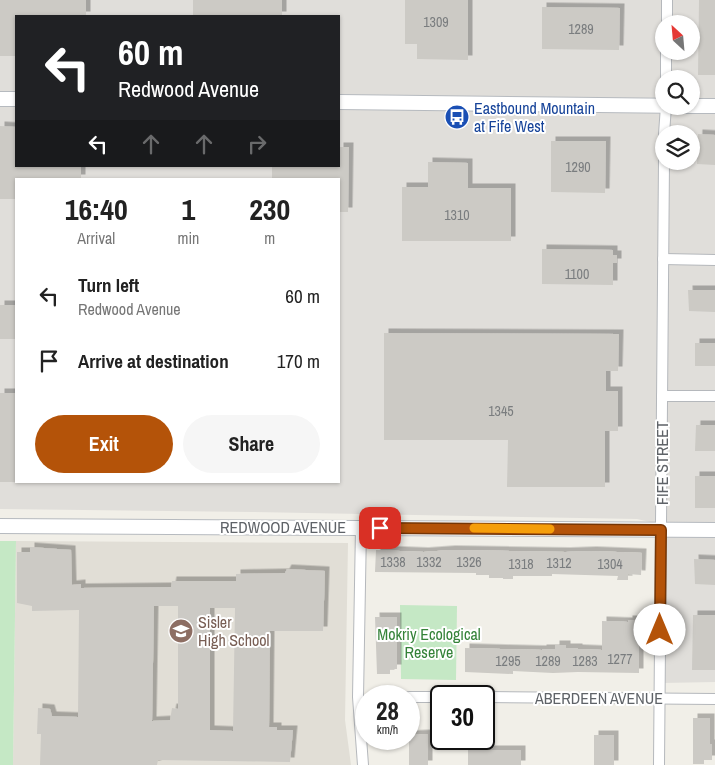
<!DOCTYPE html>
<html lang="en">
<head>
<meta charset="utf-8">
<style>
	body { margin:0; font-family:"Archivo Narrow",sans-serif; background:#f6f6f6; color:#222; height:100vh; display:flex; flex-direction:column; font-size:19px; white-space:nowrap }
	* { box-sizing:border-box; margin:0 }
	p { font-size:16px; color:#767676 }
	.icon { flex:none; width:28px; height:28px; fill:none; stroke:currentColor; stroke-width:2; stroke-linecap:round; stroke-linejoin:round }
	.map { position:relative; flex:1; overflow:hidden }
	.details { position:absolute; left:15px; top:178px; width:325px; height:305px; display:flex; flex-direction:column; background:#fff; border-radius:0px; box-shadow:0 1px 4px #0004 }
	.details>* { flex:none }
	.top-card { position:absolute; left:15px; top:15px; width:325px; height:152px; border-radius:0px; box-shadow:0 1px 4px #0004; background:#202124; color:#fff; overflow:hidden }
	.needle { width:32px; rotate:334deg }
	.fabs { position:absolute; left:655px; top:15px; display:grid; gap:10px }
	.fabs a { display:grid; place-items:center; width:45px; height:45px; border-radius:50%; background:#fff; box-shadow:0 1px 4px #0004; font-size:25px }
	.speed { position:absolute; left:355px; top:685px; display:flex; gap:10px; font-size:25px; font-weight:700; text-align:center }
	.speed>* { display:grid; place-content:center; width:65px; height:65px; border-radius:50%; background:#fff; box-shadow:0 1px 4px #0004; line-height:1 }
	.speed small { font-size:12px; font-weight:400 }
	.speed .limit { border:2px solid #111; border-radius:8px; background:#fff; color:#111 }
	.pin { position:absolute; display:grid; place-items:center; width:42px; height:42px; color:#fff; margin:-21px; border-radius:10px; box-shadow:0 2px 8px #0006 }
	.me { position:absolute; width:55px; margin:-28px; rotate:0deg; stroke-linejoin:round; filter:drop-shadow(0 0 4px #0008) }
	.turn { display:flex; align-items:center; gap:18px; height:105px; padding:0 20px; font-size:22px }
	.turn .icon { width:65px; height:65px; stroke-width:2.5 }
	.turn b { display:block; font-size:35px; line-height:42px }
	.lanes { display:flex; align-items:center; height:48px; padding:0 20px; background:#0003; justify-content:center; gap:25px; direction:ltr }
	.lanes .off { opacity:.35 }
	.eta { display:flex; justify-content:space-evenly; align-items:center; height:85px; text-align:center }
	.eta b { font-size:30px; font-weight:700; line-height:35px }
	.button { display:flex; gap:10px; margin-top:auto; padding:10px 20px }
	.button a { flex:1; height:58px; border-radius:30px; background:#b45309; color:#fff; font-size:20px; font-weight:700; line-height:58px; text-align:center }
	.button a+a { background:#f6f6f6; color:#222 }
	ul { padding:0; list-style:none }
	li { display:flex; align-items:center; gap:15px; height:65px; padding:0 20px }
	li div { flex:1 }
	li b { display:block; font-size:19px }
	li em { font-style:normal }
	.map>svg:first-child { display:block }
</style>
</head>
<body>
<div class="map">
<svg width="715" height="765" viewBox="0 0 715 765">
	<defs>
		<filter id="shadow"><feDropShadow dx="4.5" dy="-4.5" stdDeviation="0" flood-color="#0004"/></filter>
	</defs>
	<rect width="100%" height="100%" fill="#f1efe8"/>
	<path fill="#e0deda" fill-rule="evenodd" d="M0,0H715V682L662,683L663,525L637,519L252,512L0,509ZM16,16H339V166H16ZM664,24H691V51H664ZM664,79H691V106H664ZM664,134H691V161H664ZM16,179H339V481H16Z"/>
	<polygon fill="#e1ded6" points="16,541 348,543 345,720 351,765 13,765"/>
	<g fill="#c5e8c5">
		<polygon points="0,541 16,541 13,765 0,765"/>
		<polygon points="400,605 457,606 456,680 401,679"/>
	</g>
	<g fill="#cccac5" fill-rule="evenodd" filter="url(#shadow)">
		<polygon points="0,0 86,0 86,16 16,16 16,56 0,56"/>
		<rect x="193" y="0" width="89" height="16"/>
		<polygon points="405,0 468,0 468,60 417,59 417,44 405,44"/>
		<polygon points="699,0 715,0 715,75 698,75"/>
		<polygon points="542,7 620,8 619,50 542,49"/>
		<polygon points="0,126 16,127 16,166 81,166 81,179 16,179 16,199 0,199"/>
		<polygon points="698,134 715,135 715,165 697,164"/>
		<polygon points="551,141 606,141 605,193 551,192"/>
		<polygon points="339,147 349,147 348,212 339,212 339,179 272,179 272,166 339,166"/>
		<polygon points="428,162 468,163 468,188 511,188 511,241 402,241 402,187 428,187"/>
		<polygon points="542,249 613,250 613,255 617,255 617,263 613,263 613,285 542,284"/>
		<polygon points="688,290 715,290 715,312 689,311"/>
		<rect x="0" y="305" width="16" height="34"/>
		<polygon points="384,333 619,334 618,371 606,371 606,391 618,391 618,431 605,431 605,487 507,487 508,440 384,440"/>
		<rect x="695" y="343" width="20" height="23"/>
		<rect x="0" y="393" width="16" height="89"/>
		<polygon points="696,425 715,425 715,451 695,451"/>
		<rect x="695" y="476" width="20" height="32"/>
		<path d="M30,547L71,550L72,585L81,584V588L171,587L172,581H236V574L285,573L287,569L325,571L323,631H270L269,727H277V730H293L290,762L158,760L157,765H40L41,734H37L38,708L50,709L52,716L78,717L79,610L32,611V606L17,603V552H30ZM154,606H178V709L172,708L170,720L152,721ZM210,608H235L233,731L210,730Z"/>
		<polygon points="376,550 424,552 451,550 566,552 592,551 642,553 641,575 628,574 628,580 617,580 618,576 552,574 552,576 513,576 513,579 503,579 503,578 489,578 489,575 476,575 476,573 375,572"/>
		<polygon points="694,559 715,560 715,585 695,584"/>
		<polygon points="693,615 715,615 715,670 692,670"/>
		<polygon points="375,617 397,617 397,669 390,669 390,674 377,674"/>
		<polygon points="628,620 639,620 639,673 578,672 553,673 513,671 513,674 465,672 465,648 542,650 542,649 555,649 555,645 566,645 566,648 578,648 578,649 602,650 602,621 628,622"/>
		<polygon points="693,718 710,718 710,744 712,744 712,760 704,760 704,764 693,764"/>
		<polygon points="428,734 428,765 409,765 409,735"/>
		<rect x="594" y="735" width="20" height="30"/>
		<rect x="468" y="750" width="53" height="15"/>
	</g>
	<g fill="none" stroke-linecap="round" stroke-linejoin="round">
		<defs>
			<g id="street">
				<polyline points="667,24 667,0"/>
				<polyline points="666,79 666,51"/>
				<polyline points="664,134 666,106"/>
				<polyline points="663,259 715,260"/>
				<polyline points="662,396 715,396"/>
				<polyline points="361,528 358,697 363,765"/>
				<polyline points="409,697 441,697"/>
				<polyline points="484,697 715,699"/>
				<polyline points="659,765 664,161"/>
			</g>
			<g id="secondary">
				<polyline points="0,99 16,99"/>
				<polyline points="339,102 689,106"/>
				<polyline points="691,106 715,106"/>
				<polyline points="0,526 361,528 715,530"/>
			</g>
		</defs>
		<use href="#street" stroke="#b5b8bc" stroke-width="12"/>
		<use href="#secondary" stroke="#b6babf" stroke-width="16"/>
		<use href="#street" stroke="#fff" stroke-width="10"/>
		<use href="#secondary" stroke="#fff" stroke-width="14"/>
	</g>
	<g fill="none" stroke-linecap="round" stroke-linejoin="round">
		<defs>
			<polyline id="route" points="380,528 661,530 660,630"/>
		</defs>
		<use href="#route" stroke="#753606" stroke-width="12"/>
		<use href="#route" stroke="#b45309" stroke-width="9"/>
		<polyline stroke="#f59e0b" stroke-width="9" points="474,528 550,529"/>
	</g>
	<defs>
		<symbol id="bus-disc" viewBox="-11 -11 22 22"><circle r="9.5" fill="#1a4fb4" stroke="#fff"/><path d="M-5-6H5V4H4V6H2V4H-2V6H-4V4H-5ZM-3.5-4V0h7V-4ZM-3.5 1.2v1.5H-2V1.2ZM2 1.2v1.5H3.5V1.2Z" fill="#fff"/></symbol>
		<symbol id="school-disc" viewBox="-11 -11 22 22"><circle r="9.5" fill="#8d6e63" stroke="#fff"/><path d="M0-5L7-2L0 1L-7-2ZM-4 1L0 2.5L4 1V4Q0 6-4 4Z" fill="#fff"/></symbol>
	</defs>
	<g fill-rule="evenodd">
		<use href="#bus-disc" x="443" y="103" width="28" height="28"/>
		<use href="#school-disc" x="167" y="617" width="28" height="28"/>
	</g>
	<g text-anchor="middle" stroke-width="4" stroke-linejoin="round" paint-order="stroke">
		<g font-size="14" fill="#7a7d7f">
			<text x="436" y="27">1309</text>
			<text x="581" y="34">1289</text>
			<text x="578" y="172">1290</text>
			<text x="457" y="220">1310</text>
			<text x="577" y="279">1100</text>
			<text x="501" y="416">1345</text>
			<text x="393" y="567">1338</text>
			<text x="429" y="567">1332</text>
			<text x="469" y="567">1326</text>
			<text x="559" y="568">1312</text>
			<text x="521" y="569">1318</text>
			<text x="610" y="569">1304</text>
			<text x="620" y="664">1277</text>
			<text x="508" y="666">1295</text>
			<text x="548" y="666">1289</text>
			<text x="585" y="666">1283</text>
		</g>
		<g font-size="16" fill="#164399" stroke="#fff" text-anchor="start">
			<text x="474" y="114">Eastbound Mountain<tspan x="474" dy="18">at Fife West</tspan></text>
		</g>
		<g font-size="16" fill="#5f6368" stroke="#fff">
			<text transform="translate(662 463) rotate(-90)" y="6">FIFE STREET</text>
			<text x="283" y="533">REDWOOD AVENUE</text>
			<text x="599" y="704">ABERDEEN AVENUE</text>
		</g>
		<g font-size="16" fill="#785e54" stroke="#fff" text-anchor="start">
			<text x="198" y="628">Sisler<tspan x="198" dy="18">High School</tspan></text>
		</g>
		<g font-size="16" fill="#348238" stroke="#fff">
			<text x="429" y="640">Mokriy Ecological<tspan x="429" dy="18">Reserve</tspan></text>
		</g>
	</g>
</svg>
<div class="fabs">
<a><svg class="needle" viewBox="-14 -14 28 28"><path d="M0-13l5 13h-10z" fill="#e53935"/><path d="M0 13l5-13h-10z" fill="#767676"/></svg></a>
<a><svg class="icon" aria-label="search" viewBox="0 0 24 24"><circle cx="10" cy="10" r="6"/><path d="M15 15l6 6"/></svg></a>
<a><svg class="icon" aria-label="layers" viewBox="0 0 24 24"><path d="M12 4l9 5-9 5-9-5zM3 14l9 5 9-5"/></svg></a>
</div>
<div class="speed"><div>28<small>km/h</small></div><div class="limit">30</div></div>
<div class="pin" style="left:380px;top:528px;background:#d93025"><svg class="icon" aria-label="arrive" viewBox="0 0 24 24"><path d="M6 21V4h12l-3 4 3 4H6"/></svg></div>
<svg class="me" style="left:660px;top:630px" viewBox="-20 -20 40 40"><circle r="19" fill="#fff"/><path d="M0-13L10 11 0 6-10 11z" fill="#b45309"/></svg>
<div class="top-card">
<div class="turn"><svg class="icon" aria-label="left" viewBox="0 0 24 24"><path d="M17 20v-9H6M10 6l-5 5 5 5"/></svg><div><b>60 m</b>Redwood Avenue</div></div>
<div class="lanes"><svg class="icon" aria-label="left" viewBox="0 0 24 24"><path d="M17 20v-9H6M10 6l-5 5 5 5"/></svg><svg class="icon off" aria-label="ahead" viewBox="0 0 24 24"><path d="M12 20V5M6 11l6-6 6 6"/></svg><svg class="icon off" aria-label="ahead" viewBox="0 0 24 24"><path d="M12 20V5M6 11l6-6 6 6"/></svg><svg class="icon off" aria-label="right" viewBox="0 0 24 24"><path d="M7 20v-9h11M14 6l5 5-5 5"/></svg></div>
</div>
<section class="details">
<div class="eta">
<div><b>16:40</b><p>Arrival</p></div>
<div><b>1</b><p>min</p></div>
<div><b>230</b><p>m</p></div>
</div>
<ul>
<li><svg class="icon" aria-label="left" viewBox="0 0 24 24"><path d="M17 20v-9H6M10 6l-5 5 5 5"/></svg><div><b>Turn left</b><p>Redwood Avenue</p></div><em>60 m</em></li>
<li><svg class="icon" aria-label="arrive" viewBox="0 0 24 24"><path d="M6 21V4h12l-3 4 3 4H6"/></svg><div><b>Arrive at destination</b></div><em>170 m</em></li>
</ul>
<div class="button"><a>Exit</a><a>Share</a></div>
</section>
</div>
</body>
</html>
